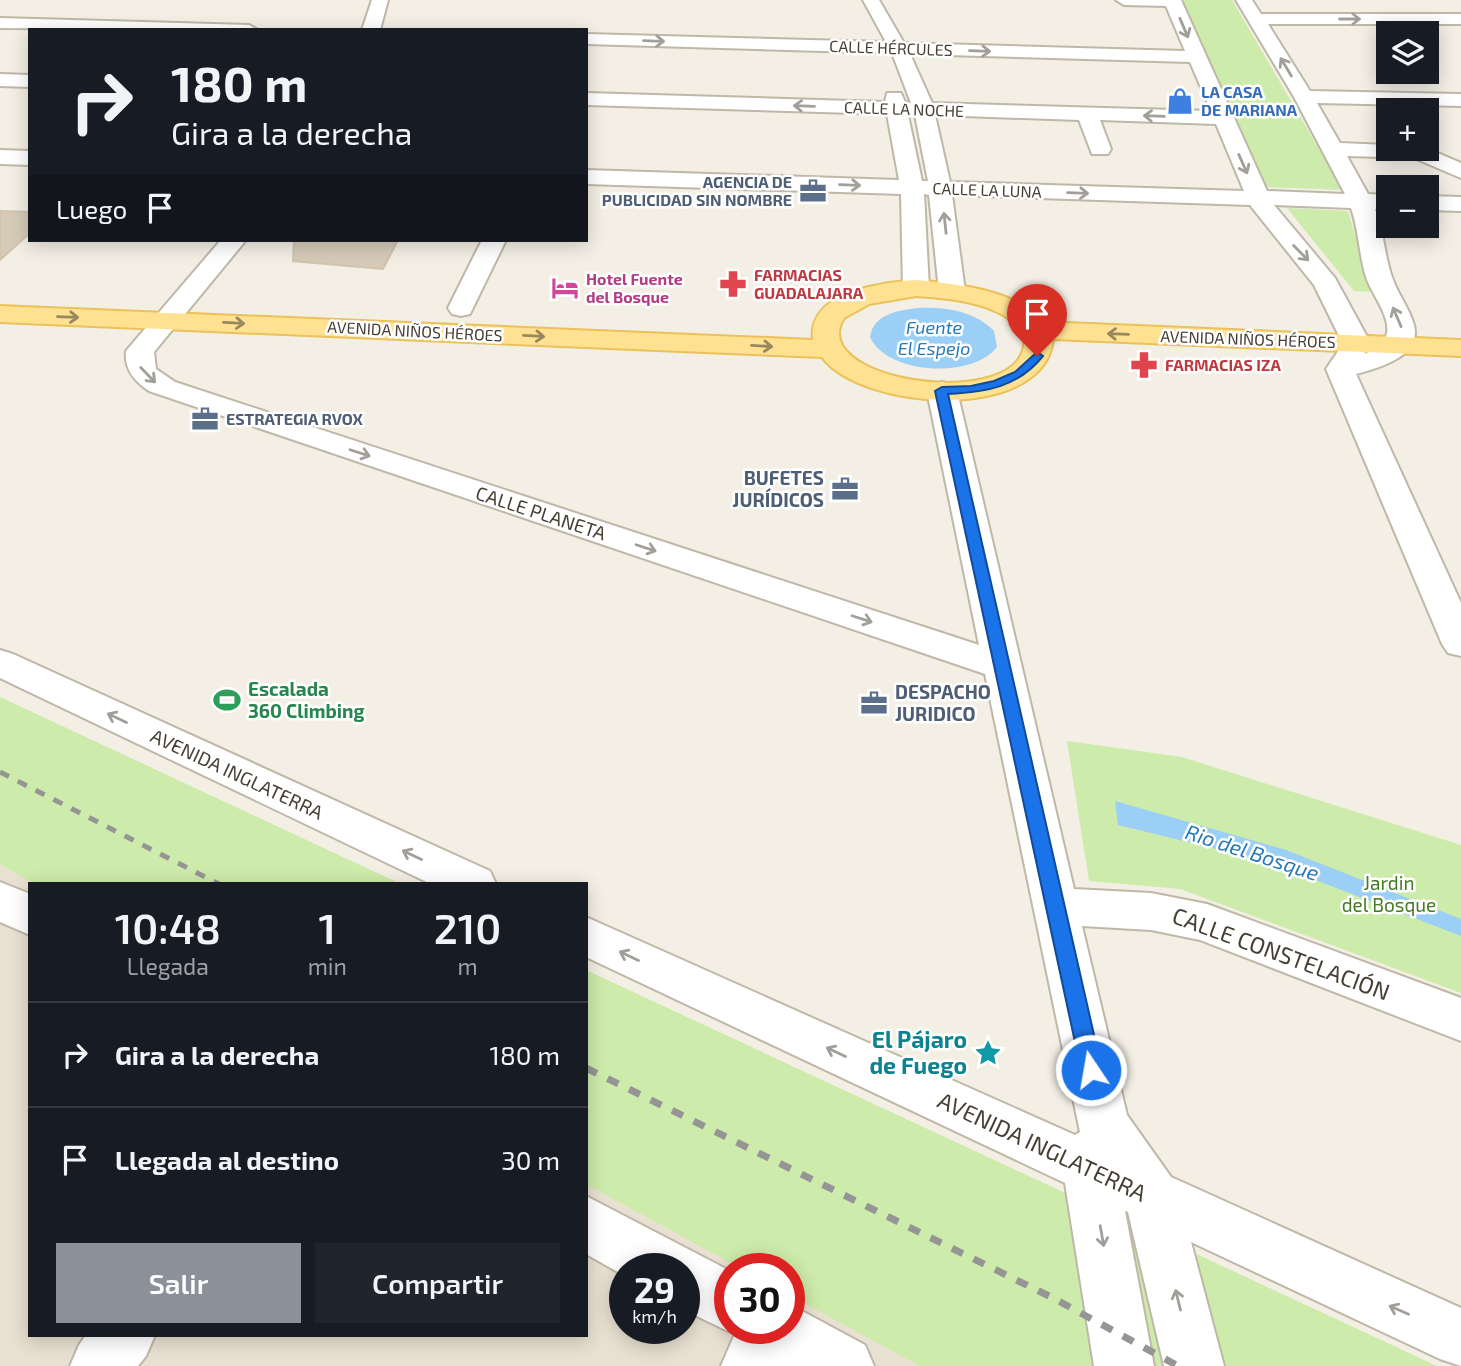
<!DOCTYPE html>
<html lang="es">
<head>
<meta charset="utf-8">
<style>
	body { margin:0; font-family:"Exo 2",sans-serif; background:#20242c; color:#f1f3f6; height:100vh; display:flex; flex-direction:column; font-size:26px; white-space:nowrap }
	* { box-sizing:border-box; margin:0 }
	p { font-size:23px; color:#9ea1a6 }
	.icon { flex:none; width:38px; height:38px; fill:none; stroke:currentColor; stroke-width:2; stroke-linecap:round; stroke-linejoin:round }
	.map { position:relative; flex:1; overflow:hidden }
	.details { position:absolute; left:28px; top:882px; width:560px; height:455px; display:flex; flex-direction:column; background:#171b24; border-radius:0px; box-shadow:0 4px 18px #0003 }
	.details>* { flex:none }
	.banner { position:absolute; left:28px; top:28px; width:560px; height:214px; border-radius:0px; box-shadow:0 4px 18px #0003; background:#171b24; color:#f1f3f6; overflow:hidden }
	.tools { position:absolute; left:1376px; top:21px; display:grid; gap:14px }
	.tools a { display:grid; place-items:center; width:63px; height:63px; border-radius:0px; background:#171b24; box-shadow:0 4px 18px #0003; font-size:35px }
	.speed { position:absolute; left:609px; top:1253px; display:flex; gap:14px; font-size:35px; font-weight:700; text-align:center }
	.speed>* { display:grid; place-content:center; width:91px; height:91px; border-radius:50%; background:#171b24; box-shadow:0 4px 18px #0003; line-height:1 }
	.speed small { font-size:18px; font-weight:400 }
	.speed .limit { border:10px solid #d22; background:#fff; color:#111 }
	.pin { position:absolute; display:grid; place-items:center; width:60px; height:60px; color:#fff; margin:-72px -30px; border-radius:50% 50% 50% 0; rotate:-45deg; box-shadow:0 0 7px #0007 }
	.pin .icon { rotate:45deg }
	.me { position:absolute; width:77px; margin:-38px; rotate:348deg; stroke-linejoin:round; filter:drop-shadow(0 0 5px #0008) }
	.turn { display:flex; align-items:center; gap:24px; height:147px; padding:0 28px; font-size:32px }
	.turn .icon { width:91px; height:91px; stroke-width:2.5 }
	.turn b { display:block; font-size:49px; line-height:60px }
	.then { display:flex; align-items:center; height:66px; padding:0 28px; background:#0003; gap:14px; font-size:26px }
	.eta { display:flex; justify-content:space-evenly; align-items:center; height:119px; text-align:center }
	.eta b { font-size:42px; font-weight:600; line-height:49px }
	.primary-button { display:flex; gap:14px; margin-top:auto; padding:14px 28px }
	.primary-button a { flex:1; height:80px; border-radius:0px; background:#8c9099; color:#fff; font-size:28px; font-weight:600; line-height:80px; text-align:center }
	.primary-button a+a { background:#20242c; color:#f1f3f6 }
	ul { padding:0; list-style:none }
	li { display:flex; align-items:center; gap:21px; height:105px; padding:0 28px; border-top:2px solid #363941 }
	li div { flex:1 }
	li b { display:block; font-size:26px }
	li em { font-style:normal }
	.map>svg:first-child { display:block }
</style>
</head>
<body>
<div class="map">
<svg width="1461" height="1366" viewBox="0 0 1461 1366">
	<rect width="100%" height="100%" fill="#f3efe5"/>
	<path fill="#e8e1d2" fill-rule="evenodd" d="M0,777L214,884H30V1335H586V1069L1176,1366H0ZM625,1269H684V1328H625ZM730,1269H789V1328H730Z"/>
	<g fill="#cdebaa">
		<polygon points="1181,0 1232,0 1343,190 1266,187"/>
		<polygon points="1287,208 1348,211 1372,292 1354,291"/>
		<polygon points="0,697 401,884 35,884 0,864"/>
		<polygon points="1067,741 1182,757 1461,845 1461,993 1180,889 1089,881"/>
		<polygon points="586,970 1437,1366 920,1366 789,1295 789,1269 742,1269 586,1184"/>
	</g>
	<g fill="#9ccff5">
		<path d="M918,308C946,307 974,311 994,331L997,347C973,379 887,375 870,337C873,314 899,310 918,308Z"/>
		<polygon points="1115,801 1286,850 1461,919 1461,936 1266,861 1118,825"/>
	</g>
	<g fill="#d6cbb9" stroke="#d1c3ac" stroke-width="2">
		<polygon points="0,211 30,212 30,233 0,260"/>
		<polygon points="294,240 398,240 383,269 293,261"/>
	</g>
	<g fill="none" stroke-linecap="round" stroke-linejoin="round">
		<defs>
			<g id="minor">
				<polygon points="372,0 388,0 380,30 362,30"/>
				<path d="M863,0H879L904,43L1185,51L1166,6L1124,5L1116,0H1181L1267,191L1345,194L1294,97L1236,0H1252L1261,14H1461V24H1268L1310,91L1461,94V106L1317,103L1340,143L1388,145V149L1426,148L1461,163V178L1414,158L1347,156L1368,194L1388,195V209H1375C1384,231 1384,255 1392,277C1397,293 1408,306 1413,322C1425,355 1380,368 1356,374L1461,603V656L1448,653L1442,644L1326,369L1343,344L1314,285L1250,205L952,195L965,291L961,297L952,299L943,297L939,291L929,195L924,194L929,288L925,293L916,296L907,293L903,288L901,194L586,184V170L899,180L887,114L586,105V93L885,102L887,93H901L905,102L911,103L892,53L586,44V34L886,42ZM910,54L1190,62L1211,111L932,103ZM908,115H915L928,181H922ZM935,115L1079,120L1092,154H1108L1111,149L1100,120L1216,124L1244,191L950,182ZM1274,205L1351,208C1359,231 1359,255 1366,277C1372,295 1390,315 1387,333C1385,345 1374,350 1364,354L1371,344L1335,278Z"/>
				<polygon points="0,18 249,25 258,30 0,28"/>
				<polygon points="0,74 30,75 30,87 0,86"/>
				<polygon points="0,150 30,151 30,165 0,164"/>
				<polygon points="1426,196 1461,197 1461,211 1426,210"/>
				<path d="M221,240H246L154,352L156,369L175,382L979,645L927,391L932,385L942,382L952,385L957,391L1074,889L1151,893L1207,904L1461,998V1041L1200,940L1151,930L1082,926L1127,1115L1171,1177L1461,1308V1366L1440,1359L1191,1242L1224,1366H1164L1128,1212L1125,1211L1154,1366H1094L1065,1183L586,957V917L1075,1135L1080,1132L985,674L149,391C134,381 124,369 126,351Z"/>
				<polygon points="482,240 506,240 470,314 461,316 452,314 448,308"/>
				<polygon points="0,650 13,654 490,871 496,884 431,884 0,678"/>
				<polygon points="0,882 30,894 30,935 0,922"/>
				<polygon points="586,1196 730,1271 730,1328 789,1328 789,1304 865,1345 874,1366 721,1366 737,1329 730,1332 684,1310 684,1269 625,1269 625,1276 586,1254"/>
				<polygon points="86,1335 155,1335 146,1356 138,1366 70,1366 79,1345"/>
			</g>
			<path id="major" d="M916,280C957,284 1016,290 1044,322L1461,340V356L1053,339C1045,423 862,411 822,357L0,322V306L813,340C807,291 882,283 916,280ZM916,296C948,298 994,302 1018,326C1024,333 1026,340 1023,350C1006,411 805,379 844,318L869,304Z"/>
		</defs>
		<use href="#minor" stroke="#bfb7a7" stroke-width="4"/>
		<use href="#major" stroke="#ebc15b" stroke-width="4"/>
		<use href="#minor" fill="#fff" fill-rule="evenodd"/>
		<use href="#major" fill="#ffe192" fill-rule="evenodd"/>
		<polyline stroke="#959595" stroke-width="5" stroke-dasharray="10 10" stroke-linecap="butt" points="0,772 219,884"/>
		<polyline stroke="#959595" stroke-width="7" stroke-dasharray="12 12" stroke-linecap="butt" points="586,1068 1055,1299 1178,1366"/>
	</g>
	<defs><path id="oneway-shaft" d="M-6 0H5M1.5-3L5.5 0L1.5 3" fill="none" stroke-width="1.6" stroke-linecap="round" stroke-linejoin="round" transform="scale(1.75)"/></defs>
	<g stroke="#a29f9a">
		<use href="#oneway-shaft" transform="translate(1350 19)"/>
		<use href="#oneway-shaft" transform="translate(1184 28) rotate(67)"/>
		<use href="#oneway-shaft" transform="translate(654 41) rotate(2)"/>
		<use href="#oneway-shaft" transform="translate(980 51) rotate(2)"/>
		<use href="#oneway-shaft" transform="translate(1286 67) rotate(-121)"/>
		<use href="#oneway-shaft" transform="translate(804 106) rotate(-178)"/>
		<use href="#oneway-shaft" transform="translate(1154 116) rotate(-178)"/>
		<use href="#oneway-shaft" transform="translate(1243 164) rotate(66)"/>
		<use href="#oneway-shaft" transform="translate(850 185) rotate(2)"/>
		<use href="#oneway-shaft" transform="translate(1078 193) rotate(2)"/>
		<use href="#oneway-shaft" transform="translate(945 223) rotate(-96)"/>
		<use href="#oneway-shaft" transform="translate(1301 253) rotate(45)"/>
		<use href="#oneway-shaft" transform="translate(1397 317) rotate(-113)"/>
		<use href="#oneway-shaft" transform="translate(148 375) rotate(46)"/>
		<use href="#oneway-shaft" transform="translate(360 453) rotate(18)"/>
		<use href="#oneway-shaft" transform="translate(646 548) rotate(18)"/>
		<use href="#oneway-shaft" transform="translate(862 619) rotate(18)"/>
		<use href="#oneway-shaft" transform="translate(117 718) rotate(-155)"/>
		<use href="#oneway-shaft" transform="translate(412 855) rotate(-155)"/>
		<use href="#oneway-shaft" transform="translate(629 956) rotate(-155)"/>
		<use href="#oneway-shaft" transform="translate(836 1052) rotate(-155)"/>
		<use href="#oneway-shaft" transform="translate(1102 1236) rotate(80)"/>
		<use href="#oneway-shaft" transform="translate(1178 1300) rotate(-104)"/>
		<use href="#oneway-shaft" transform="translate(1399 1310) rotate(-156)"/>
	</g>
	<g stroke="#99885e">
		<use href="#oneway-shaft" transform="translate(68 317) rotate(2)"/>
		<use href="#oneway-shaft" transform="translate(234 323) rotate(3)"/>
		<use href="#oneway-shaft" transform="translate(1118 334) rotate(-178)"/>
		<use href="#oneway-shaft" transform="translate(534 336) rotate(3)"/>
		<use href="#oneway-shaft" transform="translate(762 346) rotate(3)"/>
	</g>
	<path fill="#1a73e8" stroke="#114b97" stroke-width="2" d="M1037,352L1043,356C1018,387 987,392 948,394L1102,1070L1099,1077L1091,1080L1084,1077L1081,1070L935,391L942,387L971,386L994,381L1015,372Z"/>
	<defs>
		<symbol id="shop-bare" viewBox="-9 -9 18 18"><path d="M-5-2.5h2.3a2.7 3.5 0 0 1 5.4 0H5L5.5 6h-11ZM-1.5-2.5h3a1.5 2.3 0 0 0-3 0Z" fill="#3f7fe0" stroke="#fff" stroke-width="2.5" paint-order="stroke"/></symbol>
		<symbol id="office-bare" viewBox="-9 -9 18 18"><path d="M-6-3h4V-5.5h4V-3h4V5H-6ZM-1-4.5V-3h2v-1.5ZM-6 0V1H6V0Z" fill="#5c6f8a" stroke="#fff" stroke-width="2.5" paint-order="stroke"/></symbol>
		<symbol id="pharmacy-bare" viewBox="-9 -9 18 18"><path d="M-2-6h4v4h4v4h-4v4h-4v-4h-4v-4h4Z" fill="#e0444e" stroke="#fff" stroke-width="2.5" paint-order="stroke"/></symbol>
		<symbol id="hotel-bare" viewBox="-9 -9 18 18"><path d="M-6-4.5h1.5V1H6V5H4.5V3h-9V5H-6ZM-4 0a1.8 1.8 0 1 1 3.6 0ZM.5 0V-2.5h3Q6-2.5 6 0Z" fill="#d1479c" stroke="#fff" stroke-width="2.5" paint-order="stroke"/></symbol>
		<symbol id="stadium-bare" viewBox="-9 -9 18 18"><path d="M0-5a6.5 5 0 1 0 0 10a6.5 5 0 1 0 0-10ZM-3.5-1.8h7v3.6h-7Z" fill="#2e9e5b" stroke="#fff" stroke-width="2.5" paint-order="stroke"/></symbol>
		<symbol id="sight-bare" viewBox="-9 -9 18 18"><path d="M0-6L1.8-2.2L6-1.7L2.9 1.2L3.7 5.4L0 3.3L-3.7 5.4L-2.9 1.2L-6-1.7L-1.8-2.2Z" fill="#0f9aa8" stroke="#fff" stroke-width="2.5" paint-order="stroke"/></symbol>
	</defs>
	<g fill-rule="evenodd">
		<use href="#shop-bare" x="1161" y="82" width="38" height="38"/>
		<use href="#office-bare" x="794" y="172" width="38" height="38"/>
		<use href="#pharmacy-bare" x="714" y="265" width="38" height="38"/>
		<use href="#hotel-bare" x="546" y="269" width="38" height="38"/>
		<use href="#pharmacy-bare" x="1125" y="346" width="38" height="38"/>
		<use href="#office-bare" x="186" y="400" width="38" height="38"/>
		<use href="#office-bare" x="826" y="470" width="38" height="38"/>
		<use href="#stadium-bare" x="208" y="681" width="38" height="38"/>
		<use href="#office-bare" x="855" y="684" width="38" height="38"/>
		<use href="#sight-bare" x="969" y="1034" width="38" height="38"/>
	</g>
	<g text-anchor="middle" stroke-width="5" stroke-linejoin="round" paint-order="stroke">
		<g font-size="16" fill="#463f34" stroke="#fff">
			<text transform="translate(891 48) rotate(2)" y="6">CALLE HÉRCULES</text>
			<text transform="translate(904 109) rotate(2)" y="6">CALLE LA NOCHE</text>
			<text transform="translate(987 190) rotate(2)" y="6">CALLE LA LUNA</text>
			<text transform="translate(415 331) rotate(3)" y="6">AVENIDA NIÑOS HÉROES</text>
			<text transform="translate(1248 339) rotate(2)" y="6">AVENIDA NIÑOS HÉROES</text>
		</g>
		<g font-size="16" font-weight="bold" fill="#366cbe" stroke="#fff" text-anchor="start">
			<text x="1201" y="98">LA CASA<tspan x="1201" dy="18">DE MARIANA</tspan></text>
		</g>
		<g font-size="16" font-weight="bold" fill="#4e5e75" stroke="#fff" text-anchor="end">
			<text x="792" y="188">AGENCIA DE<tspan x="792" dy="18">PUBLICIDAD SIN NOMBRE</tspan></text>
			<text x="226" y="425" text-anchor="start">ESTRATEGIA RVOX</text>
		</g>
		<g font-size="16" font-weight="bold" fill="#be3a42" stroke="#fff" text-anchor="start">
			<text x="754" y="281">FARMACIAS<tspan x="754" dy="18">GUADALAJARA</tspan></text>
			<text x="1165" y="371">FARMACIAS IZA</text>
		</g>
		<g font-size="16" font-weight="bold" fill="#b23c85" stroke="#fff" text-anchor="start">
			<text x="586" y="285">Hotel Fuente<tspan x="586" dy="18">del Bosque</tspan></text>
		</g>
		<g font-size="18" font-style="italic" fill="#2779b9" stroke="#fff">
			<text x="934" y="334">Fuente<tspan x="934" dy="21">El Espejo</tspan></text>
		</g>
		<g font-size="19" font-weight="bold" fill="#4e5e75" stroke="#fff" text-anchor="end">
			<text x="824" y="485">BUFETES<tspan x="824" dy="22">JURÍDICOS</tspan></text>
			<text x="895" y="699" text-anchor="start">DESPACHO<tspan x="895" dy="22">JURIDICO</tspan></text>
		</g>
		<g font-size="19" fill="#463f34" stroke="#fff">
			<text transform="translate(541 513) rotate(18)" y="7">CALLE PLANETA</text>
			<text transform="translate(237 774) rotate(25)" y="7">AVENIDA INGLATERRA</text>
		</g>
		<g font-size="19" font-weight="bold" fill="#27864d" stroke="#fff" text-anchor="start">
			<text x="248" y="696">Escalada<tspan x="248" dy="22">360 Climbing</tspan></text>
		</g>
		<g font-size="19" fill="#447b24" stroke="#fff">
			<text x="1389" y="890">Jardin<tspan x="1389" dy="22">del Bosque</tspan></text>
		</g>
		<g font-size="21" font-style="italic" fill="#2779b9" stroke="#fff">
			<text transform="translate(1252 853) rotate(18)" y="7">Rio del Bosque</text>
		</g>
		<g font-size="23" fill="#463f34" stroke="#fff">
			<text transform="translate(1281 954) rotate(20)" y="8">CALLE CONSTELACIÓN</text>
			<text transform="translate(1042 1147) rotate(25)" y="8">AVENIDA INGLATERRA</text>
		</g>
		<g font-size="23" font-weight="bold" fill="#0d838f" stroke="#fff" text-anchor="end">
			<text x="967" y="1048">El Pájaro<tspan x="967" dy="26">de Fuego</tspan></text>
		</g>
	</g>
</svg>
<div class="tools">
<a><svg class="icon" aria-label="layers" viewBox="0 0 24 24"><path d="M12 4l9 5-9 5-9-5zM3 14l9 5 9-5"/></svg></a>
<a>+</a>
<a>−</a>
</div>
<div class="speed"><div>29<small>km/h</small></div><div class="limit">30</div></div>
<div class="pin" style="left:1037px;top:356px;background:#d93025"><svg class="icon" aria-label="arrive" viewBox="0 0 24 24"><path d="M6 21V4h12l-3 4 3 4H6"/></svg></div>
<svg class="me" style="left:1091px;top:1070px" viewBox="-20 -20 40 40"><circle r="17" fill="#1a73e8" stroke="#fff" stroke-width="3"/><path d="M0-11L8 9 0 5-8 9z" fill="#fff"/></svg>
<div class="banner">
<div class="turn"><svg class="icon" aria-label="right" viewBox="0 0 24 24"><path d="M7 20v-9h11M14 6l5 5-5 5"/></svg><div><b>180 m</b>Gira a la derecha</div></div>
<div class="then">Luego<svg class="icon" aria-label="arrive" viewBox="0 0 24 24"><path d="M6 21V4h12l-3 4 3 4H6"/></svg></div>
</div>
<section class="details">
<div class="eta">
<div><b>10:48</b><p>Llegada</p></div>
<div><b>1</b><p>min</p></div>
<div><b>210</b><p>m</p></div>
</div>
<ul>
<li><svg class="icon" aria-label="right" viewBox="0 0 24 24"><path d="M7 20v-9h11M14 6l5 5-5 5"/></svg><div><b>Gira a la derecha</b></div><em>180 m</em></li>
<li><svg class="icon" aria-label="arrive" viewBox="0 0 24 24"><path d="M6 21V4h12l-3 4 3 4H6"/></svg><div><b>Llegada al destino</b></div><em>30 m</em></li>
</ul>
<div class="primary-button"><a>Salir</a><a>Compartir</a></div>
</section>
</div>
</body>
</html>
